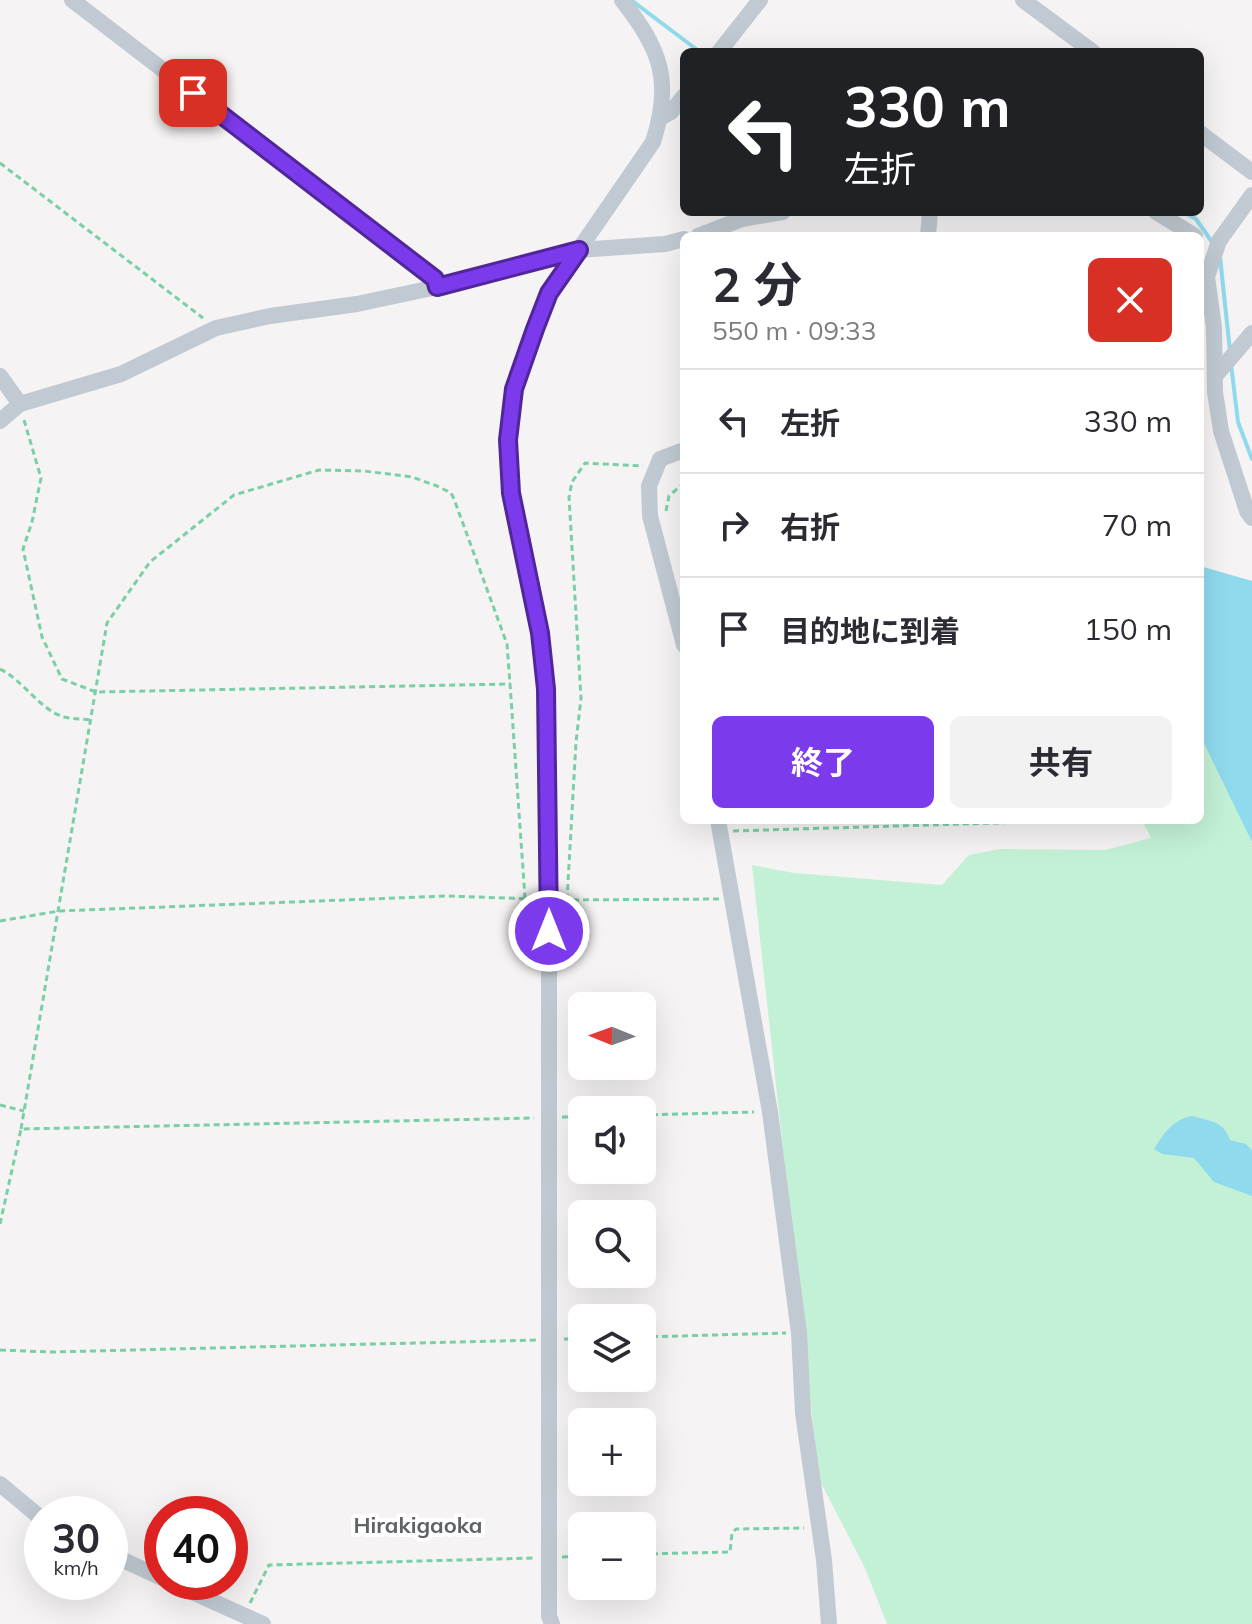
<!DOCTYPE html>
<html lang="ja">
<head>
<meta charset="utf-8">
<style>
	body { margin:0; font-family:Mulish,"Noto Sans JP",sans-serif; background:#f2f2f3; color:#2b2b33; height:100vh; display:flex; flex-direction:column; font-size:30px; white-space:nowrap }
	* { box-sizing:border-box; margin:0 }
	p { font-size:26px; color:#7c7c81 }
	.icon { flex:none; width:44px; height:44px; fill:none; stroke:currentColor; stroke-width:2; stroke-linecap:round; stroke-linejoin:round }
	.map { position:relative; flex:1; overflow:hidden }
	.side { position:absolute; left:680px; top:232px; width:524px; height:592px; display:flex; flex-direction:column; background:#fff; border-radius:12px; box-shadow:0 8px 32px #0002 }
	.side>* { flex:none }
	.hud { position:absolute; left:680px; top:48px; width:524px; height:168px; border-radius:12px; box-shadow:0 8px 32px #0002; background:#202124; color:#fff; overflow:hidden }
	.needle { width:52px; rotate:271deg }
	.controls { position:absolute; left:568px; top:992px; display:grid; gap:16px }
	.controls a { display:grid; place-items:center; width:88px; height:88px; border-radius:12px; background:#fff; box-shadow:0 8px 32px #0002; font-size:40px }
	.speed { position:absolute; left:24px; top:1496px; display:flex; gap:16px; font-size:40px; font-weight:700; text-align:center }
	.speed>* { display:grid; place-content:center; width:104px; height:104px; border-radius:50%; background:#fff; box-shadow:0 8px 32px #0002; line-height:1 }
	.speed small { font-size:20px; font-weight:400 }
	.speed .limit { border:12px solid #d22; background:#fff; color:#111 }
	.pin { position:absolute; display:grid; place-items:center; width:68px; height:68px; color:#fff; margin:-34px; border-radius:16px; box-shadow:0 4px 12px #0006 }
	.me { position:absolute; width:88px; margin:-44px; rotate:0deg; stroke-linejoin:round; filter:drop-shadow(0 0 6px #0008) }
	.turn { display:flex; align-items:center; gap:28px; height:168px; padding:0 32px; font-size:36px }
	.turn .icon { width:104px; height:104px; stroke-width:2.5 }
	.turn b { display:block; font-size:56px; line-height:68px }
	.round { display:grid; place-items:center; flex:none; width:84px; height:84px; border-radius:12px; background:#f2f2f3 }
	.overview { display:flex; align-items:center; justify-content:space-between; height:136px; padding:0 32px }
	h1 { font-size:48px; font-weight:700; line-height:60px }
	.action { display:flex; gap:16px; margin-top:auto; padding:16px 32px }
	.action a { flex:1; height:92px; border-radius:12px; background:#7c3aed; color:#fff; font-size:32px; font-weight:700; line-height:92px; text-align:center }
	.action a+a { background:#f2f2f3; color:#2b2b33 }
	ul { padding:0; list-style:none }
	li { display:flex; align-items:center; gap:24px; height:104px; padding:0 32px; border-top:2px solid #e1e1e2 }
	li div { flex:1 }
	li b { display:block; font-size:30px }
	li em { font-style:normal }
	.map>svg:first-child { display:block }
</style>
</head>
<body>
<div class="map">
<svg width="1252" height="1624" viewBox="0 0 1252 1624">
	<rect width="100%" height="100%" fill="#f5f3f3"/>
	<polygon fill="#c3f1d5" points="1200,734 1239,803 1252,843 1252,1624 887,1624 865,1568 819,1479 752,865 794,873 942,885 969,855 1000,849 1105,850 1151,838 1142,820 1200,820"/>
	<g fill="#90daee">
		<polygon points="1200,566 1252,581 1252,842 1200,735"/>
		<path d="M1192,1116C1210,1121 1224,1121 1230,1140L1246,1144L1252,1150V1196L1214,1182L1194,1158L1162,1154L1154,1149C1163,1134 1174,1119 1192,1116Z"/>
	</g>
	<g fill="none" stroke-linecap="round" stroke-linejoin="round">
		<g stroke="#90daee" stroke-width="4">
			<polyline points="631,0 700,52"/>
			<polyline points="1183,212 1196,219 1212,242"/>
			<polyline points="1220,257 1230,351"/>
			<polyline points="1231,364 1238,422 1252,459"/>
		</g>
		<g stroke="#7ad0a6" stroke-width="3" stroke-dasharray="6 4" stroke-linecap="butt">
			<polyline points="0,163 203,318"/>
			<polyline points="24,420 41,478 32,522 23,549 42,637 62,679 96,692 510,684 525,898"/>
			<polyline points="666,511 669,496 684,483"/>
			<path d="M0,669C23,680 40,710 64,717C73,719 82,719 91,720"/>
			<polyline points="733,831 1093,820"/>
			<polyline points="563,900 719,899"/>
			<polyline points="567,900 576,742 581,698 569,497 572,482 585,463 643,466"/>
			<polyline points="0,921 59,911 447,896 535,899"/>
			<polyline points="0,1105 24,1111"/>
			<polyline points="642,1115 754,1112"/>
			<polyline points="562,1117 582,1117"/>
			<polyline points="21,1129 107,623 150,562 234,495 319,470 364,471 412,477 437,486 451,493 454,499 507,644 510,684"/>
			<polyline points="0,1224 21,1129 534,1118"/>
			<polyline points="642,1337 786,1333"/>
			<polyline points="564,1339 582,1339"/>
			<polyline points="0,1350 52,1352 536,1340"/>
			<polyline points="642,1554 730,1552 732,1533 736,1529 804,1528"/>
			<polyline points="562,1557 582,1556"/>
			<polyline points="250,1603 269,1565 534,1558"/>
		</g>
		<g stroke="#c1cad2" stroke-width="16">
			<polyline points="72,0 435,279 437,287"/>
			<polyline points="1023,0 1093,52"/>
			<polyline points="719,52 760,0"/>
			<polyline points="662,117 671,112 684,96"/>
			<polyline points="1200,133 1252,172"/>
			<polyline points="1252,195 1219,241 1207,277 1214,327 1215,392 1221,431 1247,511 1252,518"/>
			<polyline points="1156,212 1195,236"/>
			<polyline points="698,236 742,219 783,212"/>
			<polyline points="928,236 930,212"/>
			<polyline points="1216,375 1252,333"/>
			<polyline points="0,376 20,404"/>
			<polyline points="0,421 20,404 121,374 216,328 270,316 357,304 437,287 579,250 665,244 684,239"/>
			<polyline points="684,450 660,459 649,486 650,516 684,645"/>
			<polyline points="718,820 770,1112 799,1333 803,1413 824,1560 829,1624"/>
			<polyline points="0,1484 42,1519"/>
			<polyline points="110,1554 162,1578"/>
			<polyline points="170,1582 263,1624"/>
			<path d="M552,1624L549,1616V900L546,689L540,633L511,493L508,440L514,389L549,293L653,142C673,80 660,49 622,0"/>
		</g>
	</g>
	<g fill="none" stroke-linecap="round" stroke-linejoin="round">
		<defs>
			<polyline id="route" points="193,93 435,279 437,287 579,250 549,293 535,329 514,389 508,440 511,493 540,633 546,689 549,931"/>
		</defs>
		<use href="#route" stroke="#51269a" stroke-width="20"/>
		<use href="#route" stroke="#7c3aed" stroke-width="14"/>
	</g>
	<g text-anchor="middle" stroke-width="8" stroke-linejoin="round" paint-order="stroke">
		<g font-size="22" font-weight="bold" fill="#5f6368" stroke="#fff">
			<text x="418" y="1533">Hirakigaoka</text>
		</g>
	</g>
</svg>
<div class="controls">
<a><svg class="needle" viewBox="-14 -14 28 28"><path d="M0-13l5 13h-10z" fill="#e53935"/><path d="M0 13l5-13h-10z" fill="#7c7c81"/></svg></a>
<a><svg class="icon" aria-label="sound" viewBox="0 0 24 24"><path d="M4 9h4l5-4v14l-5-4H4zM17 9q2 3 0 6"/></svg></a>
<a><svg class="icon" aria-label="search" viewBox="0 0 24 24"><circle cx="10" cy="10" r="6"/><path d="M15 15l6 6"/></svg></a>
<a><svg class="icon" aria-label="layers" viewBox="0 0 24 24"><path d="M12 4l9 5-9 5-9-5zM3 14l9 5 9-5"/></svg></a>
<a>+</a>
<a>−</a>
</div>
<div class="speed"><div>30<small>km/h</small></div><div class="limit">40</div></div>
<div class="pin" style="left:193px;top:93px;background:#d93025"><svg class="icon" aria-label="arrive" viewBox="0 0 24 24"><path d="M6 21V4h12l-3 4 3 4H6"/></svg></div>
<svg class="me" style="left:549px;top:931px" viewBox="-20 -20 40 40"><circle r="17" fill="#7c3aed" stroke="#fff" stroke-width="3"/><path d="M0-11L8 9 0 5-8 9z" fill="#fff"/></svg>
<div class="hud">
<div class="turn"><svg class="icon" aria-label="left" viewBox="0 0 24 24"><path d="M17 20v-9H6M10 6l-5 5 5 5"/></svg><div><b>330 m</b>左折</div></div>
</div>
<section class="side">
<div class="overview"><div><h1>2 分</h1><p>550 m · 09:33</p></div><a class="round" style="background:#d93025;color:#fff"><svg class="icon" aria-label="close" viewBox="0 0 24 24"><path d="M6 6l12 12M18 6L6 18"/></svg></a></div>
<ul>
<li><svg class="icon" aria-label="left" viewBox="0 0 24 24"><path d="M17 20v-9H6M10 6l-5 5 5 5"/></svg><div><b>左折</b></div><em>330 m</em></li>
<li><svg class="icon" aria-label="right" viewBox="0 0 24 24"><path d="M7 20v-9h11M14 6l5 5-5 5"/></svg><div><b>右折</b></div><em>70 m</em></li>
<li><svg class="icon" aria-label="arrive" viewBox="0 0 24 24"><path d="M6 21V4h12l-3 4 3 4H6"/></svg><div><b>目的地に到着</b></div><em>150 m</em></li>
</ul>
<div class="action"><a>終了</a><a>共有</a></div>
</section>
</div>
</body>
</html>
